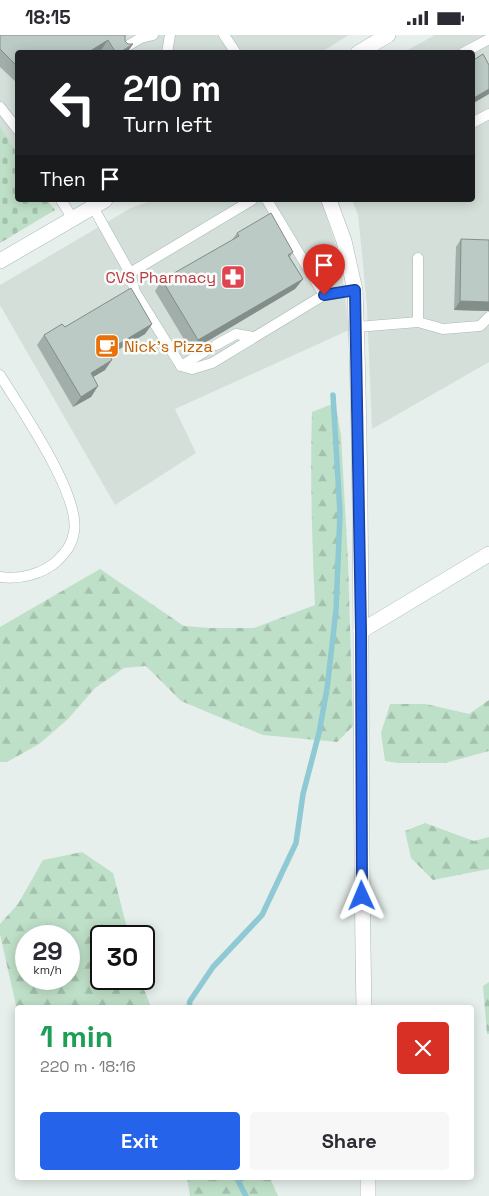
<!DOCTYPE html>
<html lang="en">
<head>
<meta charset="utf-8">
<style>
	body { margin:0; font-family:"Space Grotesk",sans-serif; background:#f7f7f7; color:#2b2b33; height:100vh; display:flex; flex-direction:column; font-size:19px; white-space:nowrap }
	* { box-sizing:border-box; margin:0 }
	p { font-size:16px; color:#7c7c81 }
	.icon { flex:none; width:28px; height:28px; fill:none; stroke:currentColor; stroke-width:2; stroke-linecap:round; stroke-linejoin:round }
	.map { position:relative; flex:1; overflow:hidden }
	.drawer { position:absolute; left:15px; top:970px; width:459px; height:175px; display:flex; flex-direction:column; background:#fff; border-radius:5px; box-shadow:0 2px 12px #0003 }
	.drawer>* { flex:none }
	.banner { position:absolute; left:15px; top:15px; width:460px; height:152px; border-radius:5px; box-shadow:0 2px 12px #0003; background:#202124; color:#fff; overflow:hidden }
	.speed { position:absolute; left:15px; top:890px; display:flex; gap:10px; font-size:25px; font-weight:700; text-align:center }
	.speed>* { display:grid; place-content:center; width:65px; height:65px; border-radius:50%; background:#fff; box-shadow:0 2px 12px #0003; line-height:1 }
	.speed small { font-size:12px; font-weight:400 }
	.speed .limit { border:2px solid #111; border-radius:8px; background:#fff; color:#111 }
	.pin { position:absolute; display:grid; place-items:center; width:42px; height:42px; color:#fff; margin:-51px -21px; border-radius:50% 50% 50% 0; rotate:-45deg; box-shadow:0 0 5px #0007 }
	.pin .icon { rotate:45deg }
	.me { position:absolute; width:55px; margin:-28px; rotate:359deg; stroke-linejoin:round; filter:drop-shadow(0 0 4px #0008) }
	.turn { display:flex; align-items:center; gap:18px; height:105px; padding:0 25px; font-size:22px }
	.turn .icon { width:65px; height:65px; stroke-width:2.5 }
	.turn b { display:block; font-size:35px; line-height:42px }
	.then { display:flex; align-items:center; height:48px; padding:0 25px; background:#0003; gap:10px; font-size:19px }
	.round { display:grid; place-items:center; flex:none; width:52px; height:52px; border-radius:5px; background:#f7f7f7 }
	.summary { display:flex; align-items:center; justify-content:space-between; height:85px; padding:0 25px }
	h1 { font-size:30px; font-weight:800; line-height:38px; color:#1e9e55 }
	.primary-button { display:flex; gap:10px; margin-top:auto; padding:10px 25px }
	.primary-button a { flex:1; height:58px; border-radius:5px; background:#2563eb; color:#fff; font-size:20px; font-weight:800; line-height:58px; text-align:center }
	.primary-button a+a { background:#f7f7f7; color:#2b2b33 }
	.status { display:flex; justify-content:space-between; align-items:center; height:35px; padding:0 25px; background:#fff; direction:ltr }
	.status svg { height:14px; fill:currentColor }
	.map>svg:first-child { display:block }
</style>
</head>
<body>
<div class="status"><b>18:15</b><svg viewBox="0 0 49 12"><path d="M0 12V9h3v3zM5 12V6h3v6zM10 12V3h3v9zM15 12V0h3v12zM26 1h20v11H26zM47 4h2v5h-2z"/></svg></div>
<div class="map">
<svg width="489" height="1161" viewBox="0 0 489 1161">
	<defs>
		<pattern id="forest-firs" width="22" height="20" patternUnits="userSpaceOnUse" patternTransform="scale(1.25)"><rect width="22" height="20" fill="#bfe0c8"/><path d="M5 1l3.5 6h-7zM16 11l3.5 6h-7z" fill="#a4c1ad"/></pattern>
		<pattern id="cemetery-stones" width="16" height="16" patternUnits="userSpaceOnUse" patternTransform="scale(1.25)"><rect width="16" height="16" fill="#bfe0c8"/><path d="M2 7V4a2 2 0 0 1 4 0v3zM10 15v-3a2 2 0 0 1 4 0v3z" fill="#a4c1ad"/></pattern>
	</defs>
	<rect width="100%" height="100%" fill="#e6efeb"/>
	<g fill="#d4dfda">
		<polygon points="0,0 349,0 320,18 18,18 17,118 0,91"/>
		<polygon points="435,0 489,0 489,327 372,394 367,273 362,219 358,180 352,165 472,165 472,18 404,17"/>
		<polygon points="153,165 321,165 340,223 349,295 175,374 196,418 115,470 0,270 0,250 131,173"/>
	</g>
	<g fill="url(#forest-firs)" fill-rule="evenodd">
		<path d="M335,368L341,400L348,526L353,691L337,707L263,700L212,679L181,666L146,631L124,633L95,653L68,684L39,709L7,727H0V592L100,534L184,591L210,593H254L315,570C312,506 310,441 312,377Z"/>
		<polygon points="489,665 489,716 445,728 399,728 385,726 381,698 390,669 426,669 469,679"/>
		<polygon points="425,788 474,806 489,802 489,834 433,845 411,823 405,796"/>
		<path d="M82,817L113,838L129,901H101V944H140L151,972H18L17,975L0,899V889L18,869L43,825ZM69,901V944H26V901Z"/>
		<polygon points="489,947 489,999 487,999 483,951"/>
		<polygon points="187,1143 270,1143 278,1161 190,1161"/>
	</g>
	<polygon fill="url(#cemetery-stones)" points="0,91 17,118 18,165 47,165 55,175 0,208"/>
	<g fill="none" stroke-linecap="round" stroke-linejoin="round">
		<g stroke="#8ec9d4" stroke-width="5.5">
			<polyline points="189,972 190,966 213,932 262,880 296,808 303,759 319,698 327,654 336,575 340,478 333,360"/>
			<polyline points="236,1142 246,1161"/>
		</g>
		<defs>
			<g id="lane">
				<polyline points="224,0 236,18"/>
				<polyline points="124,13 141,3 153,0"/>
				<polyline points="167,18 170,0"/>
				<polyline points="463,18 489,4"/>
				<polyline points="0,72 18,95"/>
				<polyline points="472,88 489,79"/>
				<polyline points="61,165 73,184"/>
				<polyline points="267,165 324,260 355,255"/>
				<polyline points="93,172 130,238 135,257 181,331 192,334 212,328 324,260"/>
				<polyline points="418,223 418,287 443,294 480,291 489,282"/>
				<polyline points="130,238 252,165"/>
				<polyline points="357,292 418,287"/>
				<polyline points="216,310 236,299 253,302"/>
				<polyline points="181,331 204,317"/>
				<path d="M0,340C20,373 81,460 74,497C72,510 66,517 57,526C43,539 19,545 0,542"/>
			</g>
			<g id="street">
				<path d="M329,165L344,206L355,255C364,494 359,733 364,972"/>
				<polyline points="361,596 489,519"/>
				<polyline points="368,1142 368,1161"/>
			</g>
			<g id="secondary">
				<polyline points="358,18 388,0"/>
				<polyline points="0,226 105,165"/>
			</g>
		</defs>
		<use href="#lane" stroke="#a8b8b2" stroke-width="11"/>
		<use href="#street" stroke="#a8b8b2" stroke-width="16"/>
		<use href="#secondary" stroke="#a4bbb3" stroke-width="16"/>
		<use href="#lane" stroke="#fff" stroke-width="10"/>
		<use href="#street" stroke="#fff" stroke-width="15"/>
		<use href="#secondary" stroke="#fff" stroke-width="15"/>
	</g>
	<g fill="#a1aea9">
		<polygon points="0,0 126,0 125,1 125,6 127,18 102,18 101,15 97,18 18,18 18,49 0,32"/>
		<polygon points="237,198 293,217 290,222 303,244 295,254 191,316 155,256 162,245 232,205"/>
		<polygon points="461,204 489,276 454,275 456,212"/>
		<polygon points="152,289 145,299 109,320 105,335 93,342 98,351 91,362 73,372 37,310 44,300 65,292"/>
	</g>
	<g fill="#838d89">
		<polygon points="108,5 101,15 97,18 87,18"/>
		<polygon points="133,9 127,18 119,18"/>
		<polygon points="489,54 489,59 472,69 472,64"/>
		<polygon points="303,244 295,254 191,316 198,305"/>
		<polygon points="460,266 489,267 489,276 454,275"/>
		<polygon points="152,289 145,299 99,326 107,316"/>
		<polygon points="112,325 105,335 83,348 91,338"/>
		<polygon points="98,351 91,362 73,372 81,362"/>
	</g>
	<g fill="#bbcac4" stroke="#838d89">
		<polygon points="0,0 125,0 125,6 128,9 133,9 119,18 116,18 108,5 87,18 18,18 18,32 0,14"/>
		<polygon points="483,19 489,30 489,54 472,64 472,26"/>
		<polygon points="271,178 293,217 288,220 303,244 198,305 162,245 239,201 237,198"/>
		<polygon points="461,204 489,205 489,267 460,266"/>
		<polygon points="131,253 152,289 107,316 112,325 91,338 98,351 81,362 44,300 62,289 65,292"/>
	</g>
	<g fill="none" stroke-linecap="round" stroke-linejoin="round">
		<defs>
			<polyline id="route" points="324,260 355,255 361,596 362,861"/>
		</defs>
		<use href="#route" stroke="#184099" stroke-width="12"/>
		<use href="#route" stroke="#2563eb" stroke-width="9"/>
	</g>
	<defs>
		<symbol id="pharmacy-square" viewBox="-11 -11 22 22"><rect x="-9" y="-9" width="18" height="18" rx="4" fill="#e0444e" stroke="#f7fbf9"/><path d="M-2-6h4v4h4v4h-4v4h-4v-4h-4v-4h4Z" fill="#fff"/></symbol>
		<symbol id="cafe-square" viewBox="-11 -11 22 22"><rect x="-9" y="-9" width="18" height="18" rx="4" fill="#e8710a" stroke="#f7fbf9"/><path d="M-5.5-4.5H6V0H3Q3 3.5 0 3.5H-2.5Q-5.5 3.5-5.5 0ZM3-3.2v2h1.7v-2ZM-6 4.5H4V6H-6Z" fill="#fff"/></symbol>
	</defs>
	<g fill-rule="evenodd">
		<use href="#pharmacy-square" x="219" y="228" width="28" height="28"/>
		<use href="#cafe-square" x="93" y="297" width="28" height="28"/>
	</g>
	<g text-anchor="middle" stroke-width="5" stroke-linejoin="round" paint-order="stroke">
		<g font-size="16" fill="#be3a42" stroke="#f7fbf9" text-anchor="end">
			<text x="216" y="248">CVS Pharmacy</text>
		</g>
		<g font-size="16" fill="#c56008" stroke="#f7fbf9" text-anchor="start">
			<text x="124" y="317">Nick's Pizza</text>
		</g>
	</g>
</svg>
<div class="speed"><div>29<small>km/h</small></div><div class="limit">30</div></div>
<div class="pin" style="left:324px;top:260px;background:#d93025"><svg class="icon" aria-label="arrive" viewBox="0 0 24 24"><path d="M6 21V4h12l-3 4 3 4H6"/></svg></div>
<svg class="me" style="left:362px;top:861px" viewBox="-20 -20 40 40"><path d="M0-17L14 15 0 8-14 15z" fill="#2563eb" stroke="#fff" stroke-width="4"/></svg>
<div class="banner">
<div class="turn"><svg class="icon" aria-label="left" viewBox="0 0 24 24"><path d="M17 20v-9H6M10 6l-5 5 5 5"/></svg><div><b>210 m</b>Turn left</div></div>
<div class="then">Then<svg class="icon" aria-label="arrive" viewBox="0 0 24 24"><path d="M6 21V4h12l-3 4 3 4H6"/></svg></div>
</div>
<section class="drawer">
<div class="summary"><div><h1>1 min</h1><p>220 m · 18:16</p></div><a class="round" style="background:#d93025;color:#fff"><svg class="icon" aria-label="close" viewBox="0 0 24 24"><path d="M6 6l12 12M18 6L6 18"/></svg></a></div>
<div class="primary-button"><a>Exit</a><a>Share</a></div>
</section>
</div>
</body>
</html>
